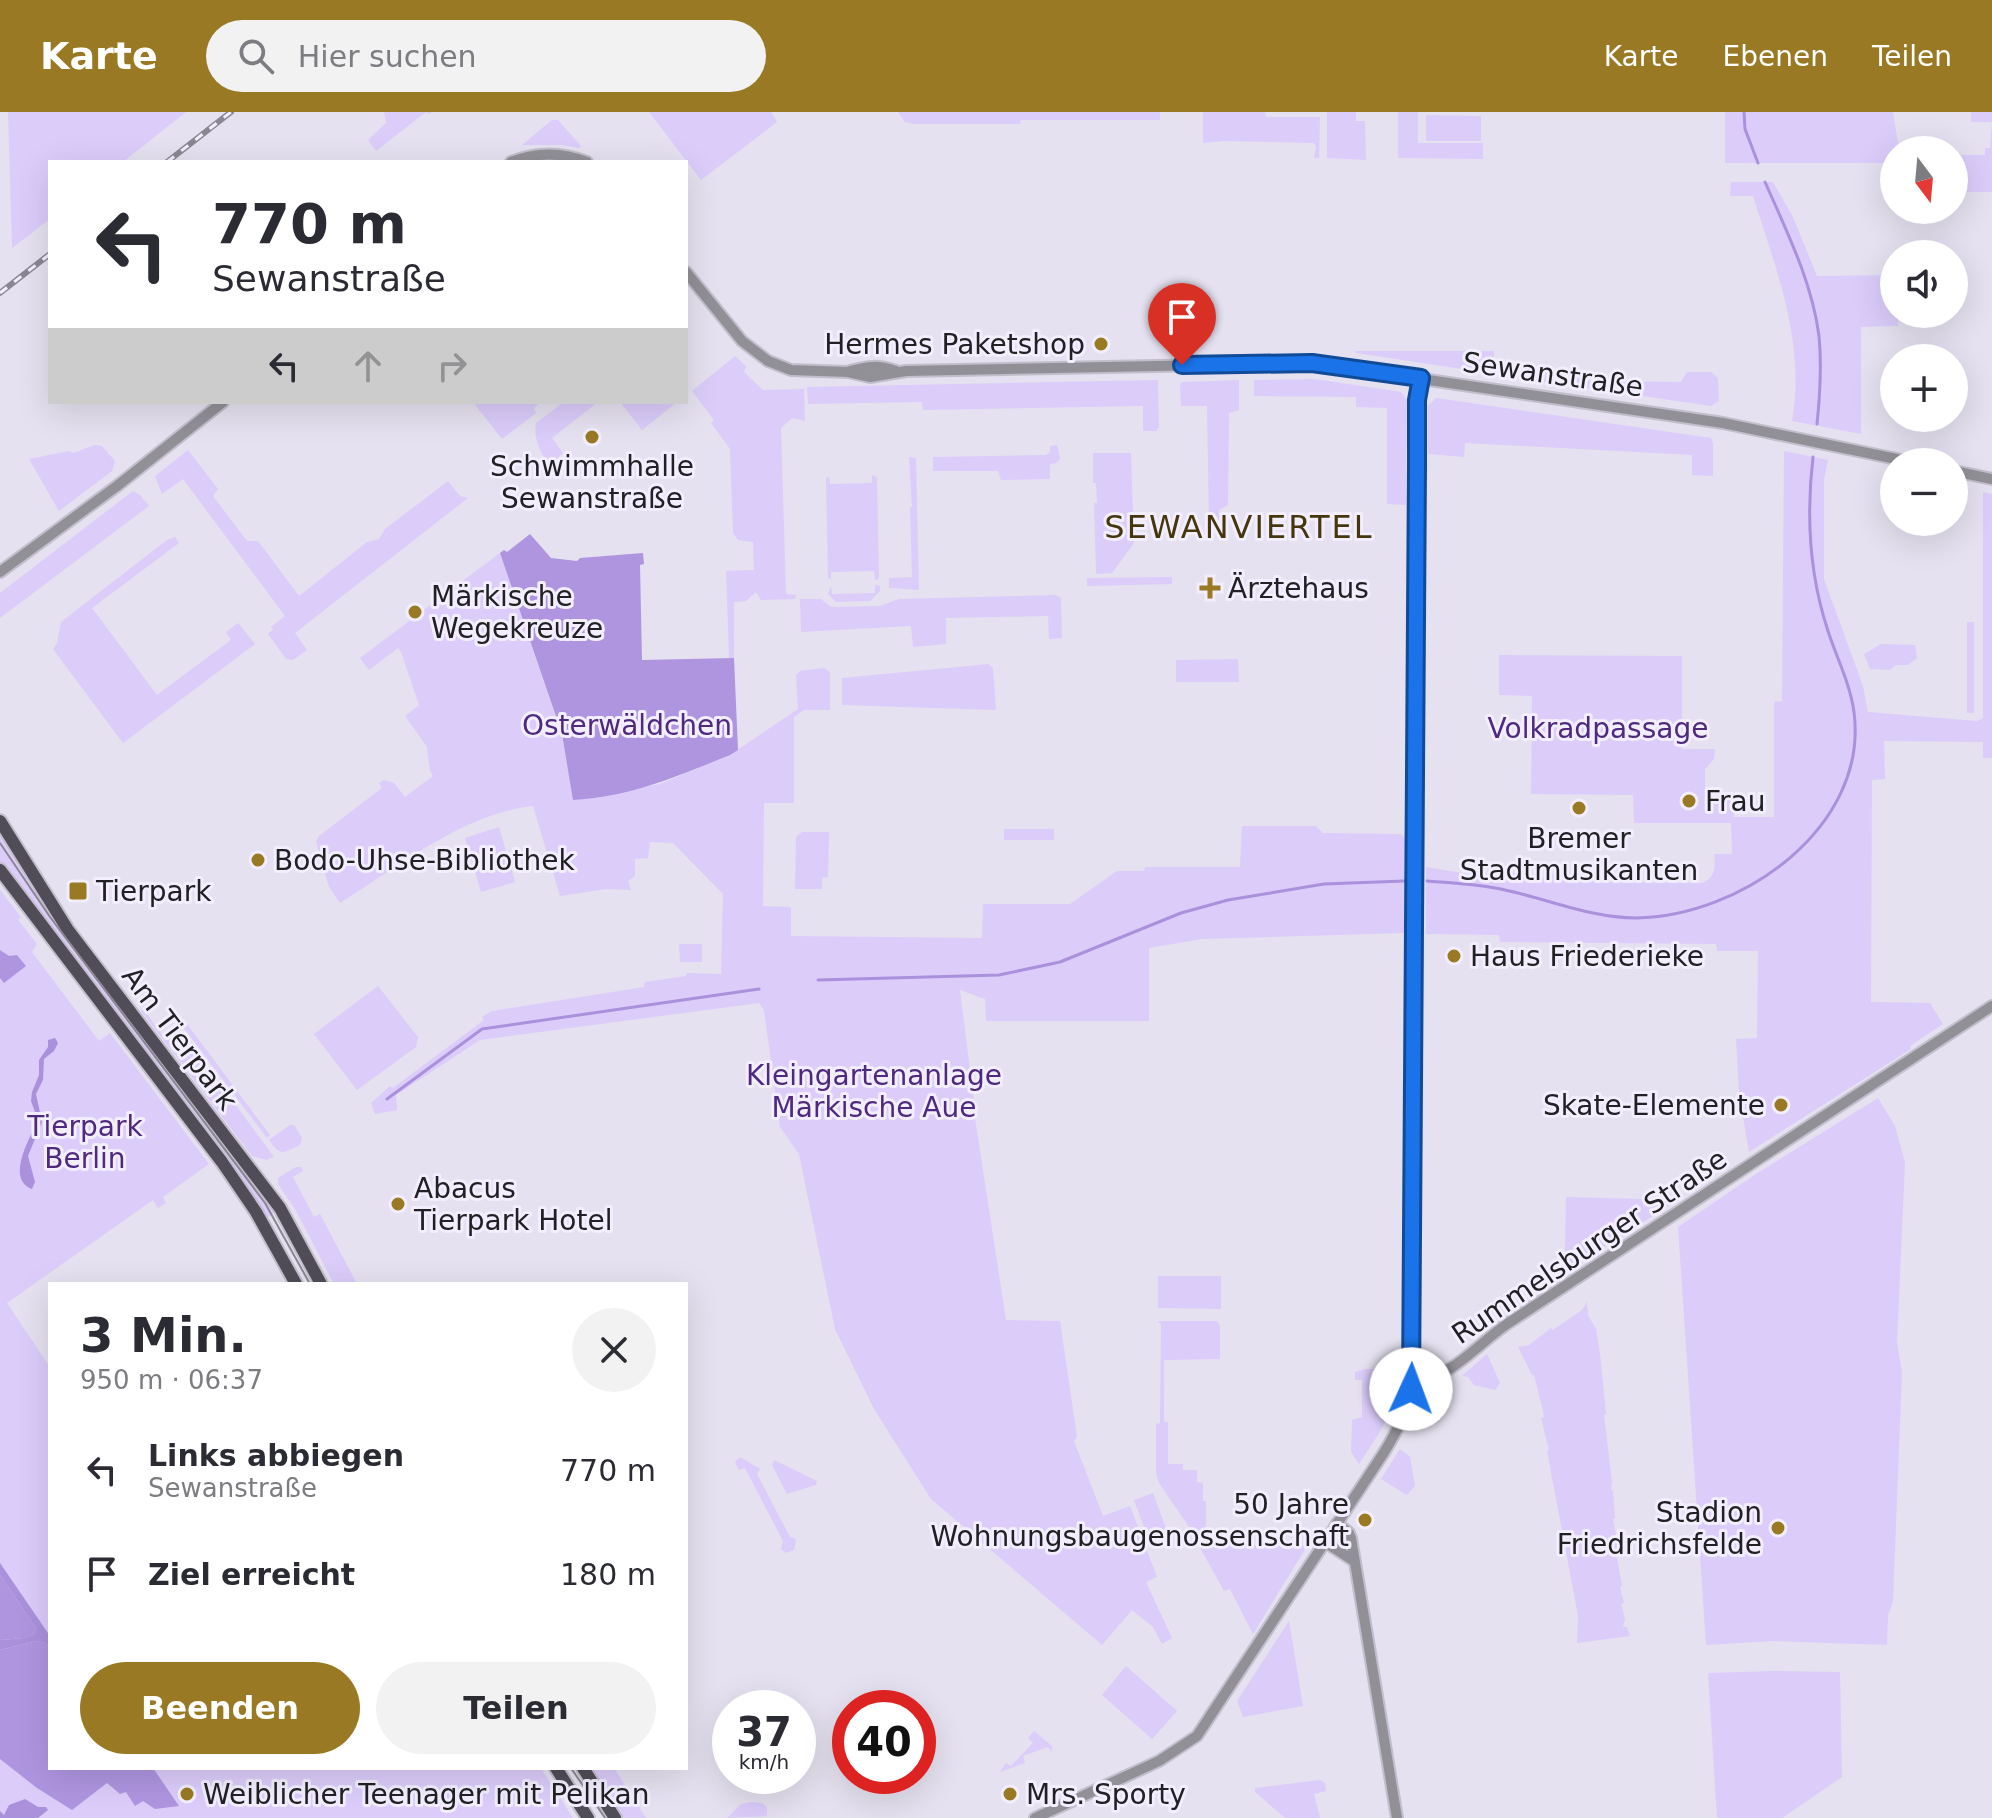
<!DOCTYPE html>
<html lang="de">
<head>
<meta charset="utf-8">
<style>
	body { margin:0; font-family:"DejaVu Sans",sans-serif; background:#f2f2f3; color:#2b2b33; height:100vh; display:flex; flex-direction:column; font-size:30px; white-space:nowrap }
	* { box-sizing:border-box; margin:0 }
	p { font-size:26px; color:#7c7c81 }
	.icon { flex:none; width:44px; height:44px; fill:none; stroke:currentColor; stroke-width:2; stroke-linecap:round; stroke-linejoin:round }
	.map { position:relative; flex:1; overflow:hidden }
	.side { position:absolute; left:48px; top:1170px; width:640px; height:488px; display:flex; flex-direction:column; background:#fff; border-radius:0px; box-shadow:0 8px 32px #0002 }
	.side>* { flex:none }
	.top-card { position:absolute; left:48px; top:48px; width:640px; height:244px; border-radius:0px; box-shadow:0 8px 32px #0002; background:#fff; color:#2b2b33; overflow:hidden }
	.needle { width:52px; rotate:164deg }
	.controls { position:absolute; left:1880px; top:24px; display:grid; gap:16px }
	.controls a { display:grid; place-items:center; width:88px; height:88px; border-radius:50%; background:#fff; box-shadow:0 8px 32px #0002; font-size:40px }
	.speed { position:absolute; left:712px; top:1578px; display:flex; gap:16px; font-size:40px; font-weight:700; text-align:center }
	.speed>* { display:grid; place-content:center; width:104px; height:104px; border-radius:50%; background:#fff; box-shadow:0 8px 32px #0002; line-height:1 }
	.speed small { font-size:20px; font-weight:400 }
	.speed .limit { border:12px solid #d22; background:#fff; color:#111 }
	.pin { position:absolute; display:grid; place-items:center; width:68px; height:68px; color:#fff; margin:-82px -34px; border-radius:50% 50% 50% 0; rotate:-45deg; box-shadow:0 0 8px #0007 }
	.pin .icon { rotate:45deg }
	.me { position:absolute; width:88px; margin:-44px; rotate:2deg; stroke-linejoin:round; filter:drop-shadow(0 0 6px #0008) }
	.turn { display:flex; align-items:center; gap:28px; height:168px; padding:0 32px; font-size:36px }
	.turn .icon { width:104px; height:104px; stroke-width:2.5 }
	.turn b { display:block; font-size:56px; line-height:68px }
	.lanes { display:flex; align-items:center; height:76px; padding:0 32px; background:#0003; justify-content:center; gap:40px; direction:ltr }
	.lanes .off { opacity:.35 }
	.round { display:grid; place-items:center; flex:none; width:84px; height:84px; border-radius:42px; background:#f2f2f3 }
	.summary { display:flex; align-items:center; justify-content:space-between; height:136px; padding:0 32px }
	h1 { font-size:48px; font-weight:600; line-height:60px }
	.action { display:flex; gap:16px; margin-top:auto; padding:16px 32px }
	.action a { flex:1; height:92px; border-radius:48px; background:#997923; color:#fff; font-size:32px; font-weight:600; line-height:92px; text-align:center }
	.action a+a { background:#f2f2f3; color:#2b2b33 }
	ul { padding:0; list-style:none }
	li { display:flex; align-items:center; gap:24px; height:104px; padding:0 32px }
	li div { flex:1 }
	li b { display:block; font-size:30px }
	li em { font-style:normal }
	header { display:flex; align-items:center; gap:48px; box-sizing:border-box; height:112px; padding:0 40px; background:#997923; color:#fff }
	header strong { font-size:38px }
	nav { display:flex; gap:44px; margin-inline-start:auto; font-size:28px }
	.search { width:560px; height:72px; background:#f2f2f3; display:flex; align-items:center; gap:20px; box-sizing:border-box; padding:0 28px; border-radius:44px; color:#7c7c81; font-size:30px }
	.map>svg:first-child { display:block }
</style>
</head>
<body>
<header>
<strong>Karte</strong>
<div class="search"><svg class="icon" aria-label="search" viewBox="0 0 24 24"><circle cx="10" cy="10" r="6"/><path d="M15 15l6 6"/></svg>Hier suchen</div>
<nav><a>Karte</a><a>Ebenen</a><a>Teilen</a></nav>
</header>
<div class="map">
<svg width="1992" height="1706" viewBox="0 0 1992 1706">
	<rect width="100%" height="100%" fill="#e5e1f0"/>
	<g fill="#dbccfa">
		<polygon points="8,0 186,0 123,50 50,50 50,107 12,136"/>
		<polygon points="384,0 432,0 429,2 426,0 376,39 368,28 386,11"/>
		<polygon points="649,0 771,0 777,10 701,68"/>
		<polygon points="898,0 1160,0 1160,8 1021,8 1020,12 914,12 905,10"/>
		<polygon points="1203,0 1265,0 1266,5 1320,5 1319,46 1314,46 1316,34 1313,31 1224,29 1203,31"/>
		<polygon points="1327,0 1356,0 1356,9 1365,9 1366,48 1327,46"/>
		<polygon points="1398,0 1418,0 1418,31 1483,31 1483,47 1398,46"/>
		<polygon points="1725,0 1893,0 1899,38 1894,38 1894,51 1725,51"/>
		<polygon points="1971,0 1992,0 1992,80 1954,80 1954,43 1985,43 1985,36 1990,36 1992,10 1971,10"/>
		<polygon points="1426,3 1481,4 1481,29 1426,29"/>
		<polygon points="552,8 558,8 581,34 579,36 562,33 522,33"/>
		<path d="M1731,70H1773L1793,105L1817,164L1894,163V202H1898V214L1861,215V322L1792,309C1806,231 1776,157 1753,84H1730Z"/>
		<polygon points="1355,239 1494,239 1494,256 1489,261 1356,241"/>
		<polygon points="735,244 746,254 744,260 763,278 804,277 805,309 792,306 781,316 786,482 796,483 795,487 761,488 756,480 746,489 734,490 734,546 729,546 726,459 754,458 753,430 738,428 733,421 730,337 711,311 714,308 692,279"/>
		<polygon points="1509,258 1581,259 1586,269 1681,270 1687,260 1711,260 1718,266 1719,289 1711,294 1514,265"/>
		<polygon points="1315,267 1401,280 1407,288 1406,393 1387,392 1387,296 1356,295 1356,285 1254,284 1254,268"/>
		<polygon points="1158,268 1159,315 1156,319 1143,319 1143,294 923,298 922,290 808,292 807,275"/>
		<polygon points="1239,268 1239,298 1229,301 1228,393 1219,398 1219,415 1209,415 1207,294 1181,294 1180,273 1182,270"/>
		<polygon points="1436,286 1711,326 1713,331 1713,364 1692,363 1692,343 1465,331 1464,345 1428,342 1428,294"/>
		<polygon points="473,290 538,290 539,292 534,296 536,301 502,327"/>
		<path d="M564,290H598L552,326L563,341L559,344L561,348L553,354C541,346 533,326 536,311Z"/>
		<polygon points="620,290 677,290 642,318"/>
		<polygon points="95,333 102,334 115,349 112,359 59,399 29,347 69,339 73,341"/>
		<polygon points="1057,333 1060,347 1056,351 1050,352 1050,367 1001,368 998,359 933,359 933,345 1046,343 1050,340 1050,334"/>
		<polygon points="188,338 218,377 213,384 247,429 258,429 299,484 367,430 379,427 385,417 448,369 460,384 468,386 295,521 307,538 293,548 286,547 268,522 273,517 271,515 285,504 183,367 162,382 155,364"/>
		<path d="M1784,339L1828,348L1824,368V467L1863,574L1868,600L1977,609L1983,606V380L1992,382V646H1983V630L1884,629L1885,667L1872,668L1871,890L1930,891L1943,912L1910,934L1911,937L1749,1040L1739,981L1736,927L1757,926L1758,839H1717L1716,832L1500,830L1499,823L1426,822V755L1469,762L1515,761L1542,766L1548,761L1614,770L1702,771C1715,767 1716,754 1714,742H1732L1731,711H1634L1633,683L1531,682L1532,584L1499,583V543L1682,544V612H1664V615L1674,616L1679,619L1682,637H1715L1714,647L1705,657V686H1733L1734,705H1774V590L1782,589Z"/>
		<polygon points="1093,341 1131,341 1134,431 1112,461 1096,462 1094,391 1097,391 1096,371 1093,371"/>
		<polygon points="909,345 916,346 919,478 889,476 889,466 912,465 910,395 912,395"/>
		<polygon points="872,363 877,365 879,467 875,468 874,459 831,460 831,467 828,466 826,366 829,365 830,372 872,371"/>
		<polygon points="133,379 140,383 149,394 0,506 0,481"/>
		<polygon points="175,425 179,431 92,496 157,583 231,528 226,520 238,511 255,532 123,631 53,537 57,531 61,510 167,428"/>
		<path d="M500,441L562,623L574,688L660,672L730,643L798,597L796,563L800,559L824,556L830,560V598H804L794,605V691H764L763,794L791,795V824L982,826L983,792H1070L1117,759H1144L1145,755H1240L1242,714H1316L1323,721L1401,722L1405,726L1404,821L1202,827L1149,836V909H986L985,887L960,878L976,1005L975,1006L1006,1208L1060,1209L1077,1325L1074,1329L1103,1404L1130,1394L1157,1465L1146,1470L1172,1526L1162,1532L1153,1515L1132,1498L1102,1533L931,1387L874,1297L835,1217L799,1042L780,1015L764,898L759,891L480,928L396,983L397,998L375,1002L371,991L390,974L393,976L484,908L482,905L492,899L644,875L645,870L686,864L687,861L721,862L723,782L673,731L650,730L648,746L635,747V764L628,769L631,778L606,777L560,784L533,694C464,701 398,755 340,791L329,775L316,729L319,724L382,676L379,671L384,668L394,671L405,685L433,664L430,659L427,635L405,604L419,593L401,540L398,536L369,558L360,546Z"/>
		<polygon points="1172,465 1172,472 1087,474 1087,466"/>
		<polygon points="875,473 880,474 880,479 870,489 836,490 828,482 831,474 832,482 875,481"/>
		<polygon points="1056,483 1061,486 1062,526 1049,527 1048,504 946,506 946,532 913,535 911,514 801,520 800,487 821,487 831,495 880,494 899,487"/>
		<rect x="1967" y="510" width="7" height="91"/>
		<polygon points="1881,532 1915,533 1917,546 1908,553 1896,553 1890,558 1870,557 1864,542"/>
		<polygon points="1238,547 1239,570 1176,570 1176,548"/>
		<polygon points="989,552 993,556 996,598 842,593 842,566"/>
		<polygon points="499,715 515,770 481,780 465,726"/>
		<polygon points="0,717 277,1099 264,1108 30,792 0,750"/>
		<rect x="1004" y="717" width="50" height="11"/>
		<polygon points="802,720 829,720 828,765 822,766 822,777 795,777 796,725"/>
		<polygon points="0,778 21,805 18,808 37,832 32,840 99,929 110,921 209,1052 163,1085 166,1091 158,1096 153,1088 7,1191 50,1255 50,1656 541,1656 573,1706 0,1706"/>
		<polygon points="679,832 702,832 702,850 680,850"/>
		<polygon points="378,874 418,925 416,935 357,978 314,922"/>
		<polygon points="143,897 165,926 179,916 274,1045 266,1048 252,1044 141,899"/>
		<polygon points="187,912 270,1023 267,1026 183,915"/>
		<polygon points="1878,986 1895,1014 1905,1051 1897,1231 1902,1260 1893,1489 1888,1504 1887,1533 1772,1529 1706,1533 1678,1115 1756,1062"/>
		<path d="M290,1013H294L302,1026L300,1033C282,1041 281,1045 269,1028Z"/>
		<polygon points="296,1055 301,1055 303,1059 293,1065 314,1105 320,1102 357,1172 334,1172 295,1097 278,1072 278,1066"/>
		<polygon points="1566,1085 1678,1088 1572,1155 1565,1137"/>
		<polygon points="1158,1164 1221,1164 1221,1197 1158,1196"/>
		<polygon points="1587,1190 1588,1203 1596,1217 1600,1241 1606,1302 1604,1303 1612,1370 1611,1378 1613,1378 1615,1406 1613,1407 1619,1439 1616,1440 1622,1474 1620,1475 1624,1491 1621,1492 1625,1507 1623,1515 1627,1515 1630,1524 1577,1531 1578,1504 1547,1339 1549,1338 1541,1306 1544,1305 1543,1299 1534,1263 1532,1263 1518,1235 1529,1233 1551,1216 1553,1218 1582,1198"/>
		<polygon points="1158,1209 1217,1209 1220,1214 1220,1247 1164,1248 1164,1310 1168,1310 1168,1352 1183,1352 1183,1358 1197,1358 1197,1370 1203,1371 1203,1389 1206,1389 1206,1427 1210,1433 1307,1434 1253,1522 1230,1477 1224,1479 1187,1412 1159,1371 1156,1361 1156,1312 1160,1311 1161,1213"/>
		<polygon points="1487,1242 1500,1271 1495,1278 1474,1273 1468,1265 1462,1264"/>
		<path d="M1365,1257H1399C1399,1294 1379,1322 1359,1352L1351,1340L1352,1308L1362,1305V1268H1355V1260Z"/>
		<polygon points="1400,1337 1410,1345 1415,1374 1407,1383 1381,1367"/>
		<polygon points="740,1345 760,1357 757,1362 790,1425 796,1427 794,1438 786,1441 781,1437 783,1429 745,1356 739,1358 735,1350"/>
		<polygon points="774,1348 817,1369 816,1373 787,1382 772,1353"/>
		<polygon points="1153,1381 1167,1419 1148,1426 1134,1388"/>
		<polygon points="1289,1509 1303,1594 1243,1605 1237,1589"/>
		<polygon points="1126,1554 1177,1599 1152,1627 1102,1583"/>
		<polygon points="1775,1559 1840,1560 1842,1665 1782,1706 1717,1706 1708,1561"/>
		<polygon points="1034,1619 1052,1634 1052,1640 1048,1635 1023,1644 1025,1651 1000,1660 1006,1651 1011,1654 1033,1631 1028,1626"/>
		<polygon points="587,1656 614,1656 646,1706 620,1706"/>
		<polygon points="1320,1668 1325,1671 1326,1679 1314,1682 1320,1706 1285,1706 1255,1680 1255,1676"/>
		<polygon points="751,1690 762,1691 767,1695 767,1704 727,1706 741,1692"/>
	</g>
	<g fill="#af95e0">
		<path d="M530,422L551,446L577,449L580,446L643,441L644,452L640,453L642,548L734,546L738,638L730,643C678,664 630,685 573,688L562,622L500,441L504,438L507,440Z"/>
		<polygon points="0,838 9,844 17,843 26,854 4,871 0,866"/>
		<polygon points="0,1463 36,1516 34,1522 24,1526 0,1528"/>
		<polygon points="37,1529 46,1531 50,1537 50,1656 153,1656 179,1694 155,1697 143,1689 135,1694 126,1680 120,1682 107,1671 72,1698 37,1676 0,1647 0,1538"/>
	</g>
	<g fill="#ab91dc">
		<path d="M55,926L58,931L54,939L44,947L43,968L36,982L42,1010L28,1044L35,1070L32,1077C5,1067 31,1024 38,1008L31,989L32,980L39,963V948L48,935V928Z"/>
		<polygon points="0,1451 50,1524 50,1537 46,1531 37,1529 0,1538 0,1528 24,1526 34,1522 36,1516 0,1463"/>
		<polygon points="25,1687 38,1695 46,1695 48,1698 38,1706 0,1706 0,1699 4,1703 9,1693"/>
	</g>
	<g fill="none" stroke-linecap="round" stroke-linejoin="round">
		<g stroke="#ab91dc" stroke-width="3">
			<polyline points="1744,0 1745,17 1758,51"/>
			<path d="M1765,70C1787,120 1812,170 1819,224C1822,254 1820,283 1817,312"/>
			<path d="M1427,769C1453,771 1480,772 1505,778C1548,787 1591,806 1636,806C1740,805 1869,716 1854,600C1850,571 1837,547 1828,519C1809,462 1806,405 1813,345"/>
			<polyline points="818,868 999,863 1060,850 1181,801 1228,788 1324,772 1404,769"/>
			<polyline points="387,987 482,917 759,877"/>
		</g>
		<defs>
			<g id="minor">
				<path d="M511,50C536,40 562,40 587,50"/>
				<polyline points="686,160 742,229 768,249 791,258 848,260 870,265 906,259 1312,251 1723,311 1911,350"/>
				<path d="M850,259C868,254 878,253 896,259"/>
				<polyline points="1954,359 1992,367"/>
				<polyline points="0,460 117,374 223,290"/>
				<path d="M1412,1271C1454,1264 1474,1235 1507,1212L1992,894"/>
				<polyline points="1337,1411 1349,1421 1351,1426 1397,1706"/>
				<polyline points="1325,1430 1354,1449"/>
				<path d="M1035,1706L1159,1649L1197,1624L1383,1342C1399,1316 1411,1293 1413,1262L1417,353V288L1421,266"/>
			</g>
			<g id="major">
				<polyline points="0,709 68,818 280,1096 321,1172"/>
				<polyline points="0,758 222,1050 256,1100 296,1172"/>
				<polyline points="556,1656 588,1706"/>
				<polyline points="583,1656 615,1706"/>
			</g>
		</defs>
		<use href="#minor" stroke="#c2becb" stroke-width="14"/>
		<use href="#major" stroke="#c2becb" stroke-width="16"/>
		<use href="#minor" stroke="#929097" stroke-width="10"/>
		<use href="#major" stroke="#504d58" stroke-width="12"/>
		<g stroke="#8a8792" stroke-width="2">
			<polyline points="0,731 50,805 265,1091 310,1172"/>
			<polyline points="571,1656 605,1706"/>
		</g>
		<defs>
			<g id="rail">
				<polyline points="167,50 231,0"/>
				<polyline points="0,181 50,142"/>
			</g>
		</defs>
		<use href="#rail" stroke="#8a8792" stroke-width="6"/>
		<use href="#rail" stroke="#f2eefd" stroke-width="3" stroke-dasharray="9" stroke-linecap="butt"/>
	</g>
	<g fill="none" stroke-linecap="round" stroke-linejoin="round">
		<defs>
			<polyline id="route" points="1182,253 1312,251 1421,266 1417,288 1417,353 1411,1277"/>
		</defs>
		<use href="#route" stroke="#114b97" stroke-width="20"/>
		<use href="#route" stroke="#1a73e8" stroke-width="14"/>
	</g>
	<g fill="#997923" stroke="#f2eefd" stroke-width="3">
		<circle cx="1101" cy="232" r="8"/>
		<circle cx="592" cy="325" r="8"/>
		<path d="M1206 464h8v8h8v8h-8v8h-8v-8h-8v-8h8z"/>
		<circle cx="415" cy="500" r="8"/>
		<circle cx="1689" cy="689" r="8"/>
		<circle cx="1579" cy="696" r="8"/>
		<circle cx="258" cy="748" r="8"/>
		<rect x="68" y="769" width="20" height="20" rx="4"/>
		<circle cx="1454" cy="844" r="8"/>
		<circle cx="1781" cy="993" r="8"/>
		<circle cx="398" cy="1092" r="8"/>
		<circle cx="1365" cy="1408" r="8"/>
		<circle cx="1778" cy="1416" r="8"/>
		<circle cx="187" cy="1682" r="8"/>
		<circle cx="1010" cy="1682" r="8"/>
	</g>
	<g text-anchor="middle" stroke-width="6" stroke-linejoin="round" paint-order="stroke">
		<g font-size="28" fill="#212025" stroke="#f2eefd" text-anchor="start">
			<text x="1085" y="242" text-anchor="end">Hermes Paketshop</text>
			<text x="592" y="364" text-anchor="middle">Schwimmhalle<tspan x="592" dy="32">Sewanstraße</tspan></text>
			<text x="1228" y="486">Ärztehaus</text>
			<text x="431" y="494">Märkische<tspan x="431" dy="32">Wegekreuze</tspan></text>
			<text x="1705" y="699">Frau</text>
			<text x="1579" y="736" text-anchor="middle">Bremer<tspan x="1579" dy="32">Stadtmusikanten</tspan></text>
			<text x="274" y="758">Bodo-Uhse-Bibliothek</text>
			<text x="96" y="789">Tierpark</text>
			<text x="1470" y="854">Haus Friederieke</text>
			<text x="1765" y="1003" text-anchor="end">Skate-Elemente</text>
			<text x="414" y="1086">Abacus<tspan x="414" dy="32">Tierpark Hotel</tspan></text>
			<text x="1349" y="1402" text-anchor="end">50 Jahre<tspan x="1349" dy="32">Wohnungsbaugenossenschaft</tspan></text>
			<text x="1762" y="1410" text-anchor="end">Stadion<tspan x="1762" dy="32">Friedrichsfelde</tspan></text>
			<text x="203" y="1692">Weiblicher Teenager mit Pelikan</text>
			<text x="1026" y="1692">Mrs. Sporty</text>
		</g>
		<g font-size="28" fill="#212025" stroke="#f2eefd">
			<text transform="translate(1553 262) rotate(8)" y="10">Sewanstraße</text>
			<text transform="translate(180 926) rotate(53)" y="10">Am Tierpark</text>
			<text transform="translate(1589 1134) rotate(-34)" y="10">Rummelsburger Straße</text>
		</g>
		<g font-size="28" fill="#4f2980" stroke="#f2eefd">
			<text x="627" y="623">Osterwäldchen</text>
			<text x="1598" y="626">Volkradpassage</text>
			<text x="874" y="973">Kleingartenanlage<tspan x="874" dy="32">Märkische Aue</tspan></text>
			<text x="85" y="1024">Tierpark<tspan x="85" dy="32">Berlin</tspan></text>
		</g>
		<g font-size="32" letter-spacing="2" fill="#46360e" stroke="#f2eefd">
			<text x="1239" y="426">SEWANVIERTEL</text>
		</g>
	</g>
</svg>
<div class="controls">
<a><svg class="needle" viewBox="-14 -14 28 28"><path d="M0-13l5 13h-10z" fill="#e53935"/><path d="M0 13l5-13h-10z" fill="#7c7c81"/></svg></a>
<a><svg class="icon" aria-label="sound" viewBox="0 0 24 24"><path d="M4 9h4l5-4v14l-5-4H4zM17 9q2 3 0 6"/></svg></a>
<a>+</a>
<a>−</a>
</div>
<div class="speed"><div>37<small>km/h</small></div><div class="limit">40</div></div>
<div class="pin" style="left:1182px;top:253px;background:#d93025"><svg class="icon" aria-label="arrive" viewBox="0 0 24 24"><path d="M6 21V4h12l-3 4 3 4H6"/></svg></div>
<svg class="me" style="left:1411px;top:1277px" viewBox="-20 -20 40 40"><circle r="19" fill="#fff"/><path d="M0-13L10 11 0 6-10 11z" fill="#1a73e8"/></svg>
<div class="top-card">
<div class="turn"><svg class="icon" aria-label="left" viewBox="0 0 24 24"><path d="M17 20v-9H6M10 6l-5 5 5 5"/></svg><div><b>770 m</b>Sewanstraße</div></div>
<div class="lanes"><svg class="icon" aria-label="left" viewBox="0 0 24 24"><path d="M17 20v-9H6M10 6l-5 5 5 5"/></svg><svg class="icon off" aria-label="ahead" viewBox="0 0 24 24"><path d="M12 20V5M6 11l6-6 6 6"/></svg><svg class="icon off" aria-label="right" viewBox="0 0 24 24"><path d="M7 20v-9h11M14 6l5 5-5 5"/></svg></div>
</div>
<section class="side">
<div class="summary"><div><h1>3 Min.</h1><p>950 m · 06:37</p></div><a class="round"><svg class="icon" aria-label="close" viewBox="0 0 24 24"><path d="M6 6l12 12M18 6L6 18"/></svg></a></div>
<ul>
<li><svg class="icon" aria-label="left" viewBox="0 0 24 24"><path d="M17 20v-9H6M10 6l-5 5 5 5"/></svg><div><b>Links abbiegen</b><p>Sewanstraße</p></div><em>770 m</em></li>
<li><svg class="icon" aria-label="arrive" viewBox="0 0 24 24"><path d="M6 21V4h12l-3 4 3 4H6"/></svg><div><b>Ziel erreicht</b></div><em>180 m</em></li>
</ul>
<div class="action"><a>Beenden</a><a>Teilen</a></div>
</section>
</div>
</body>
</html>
